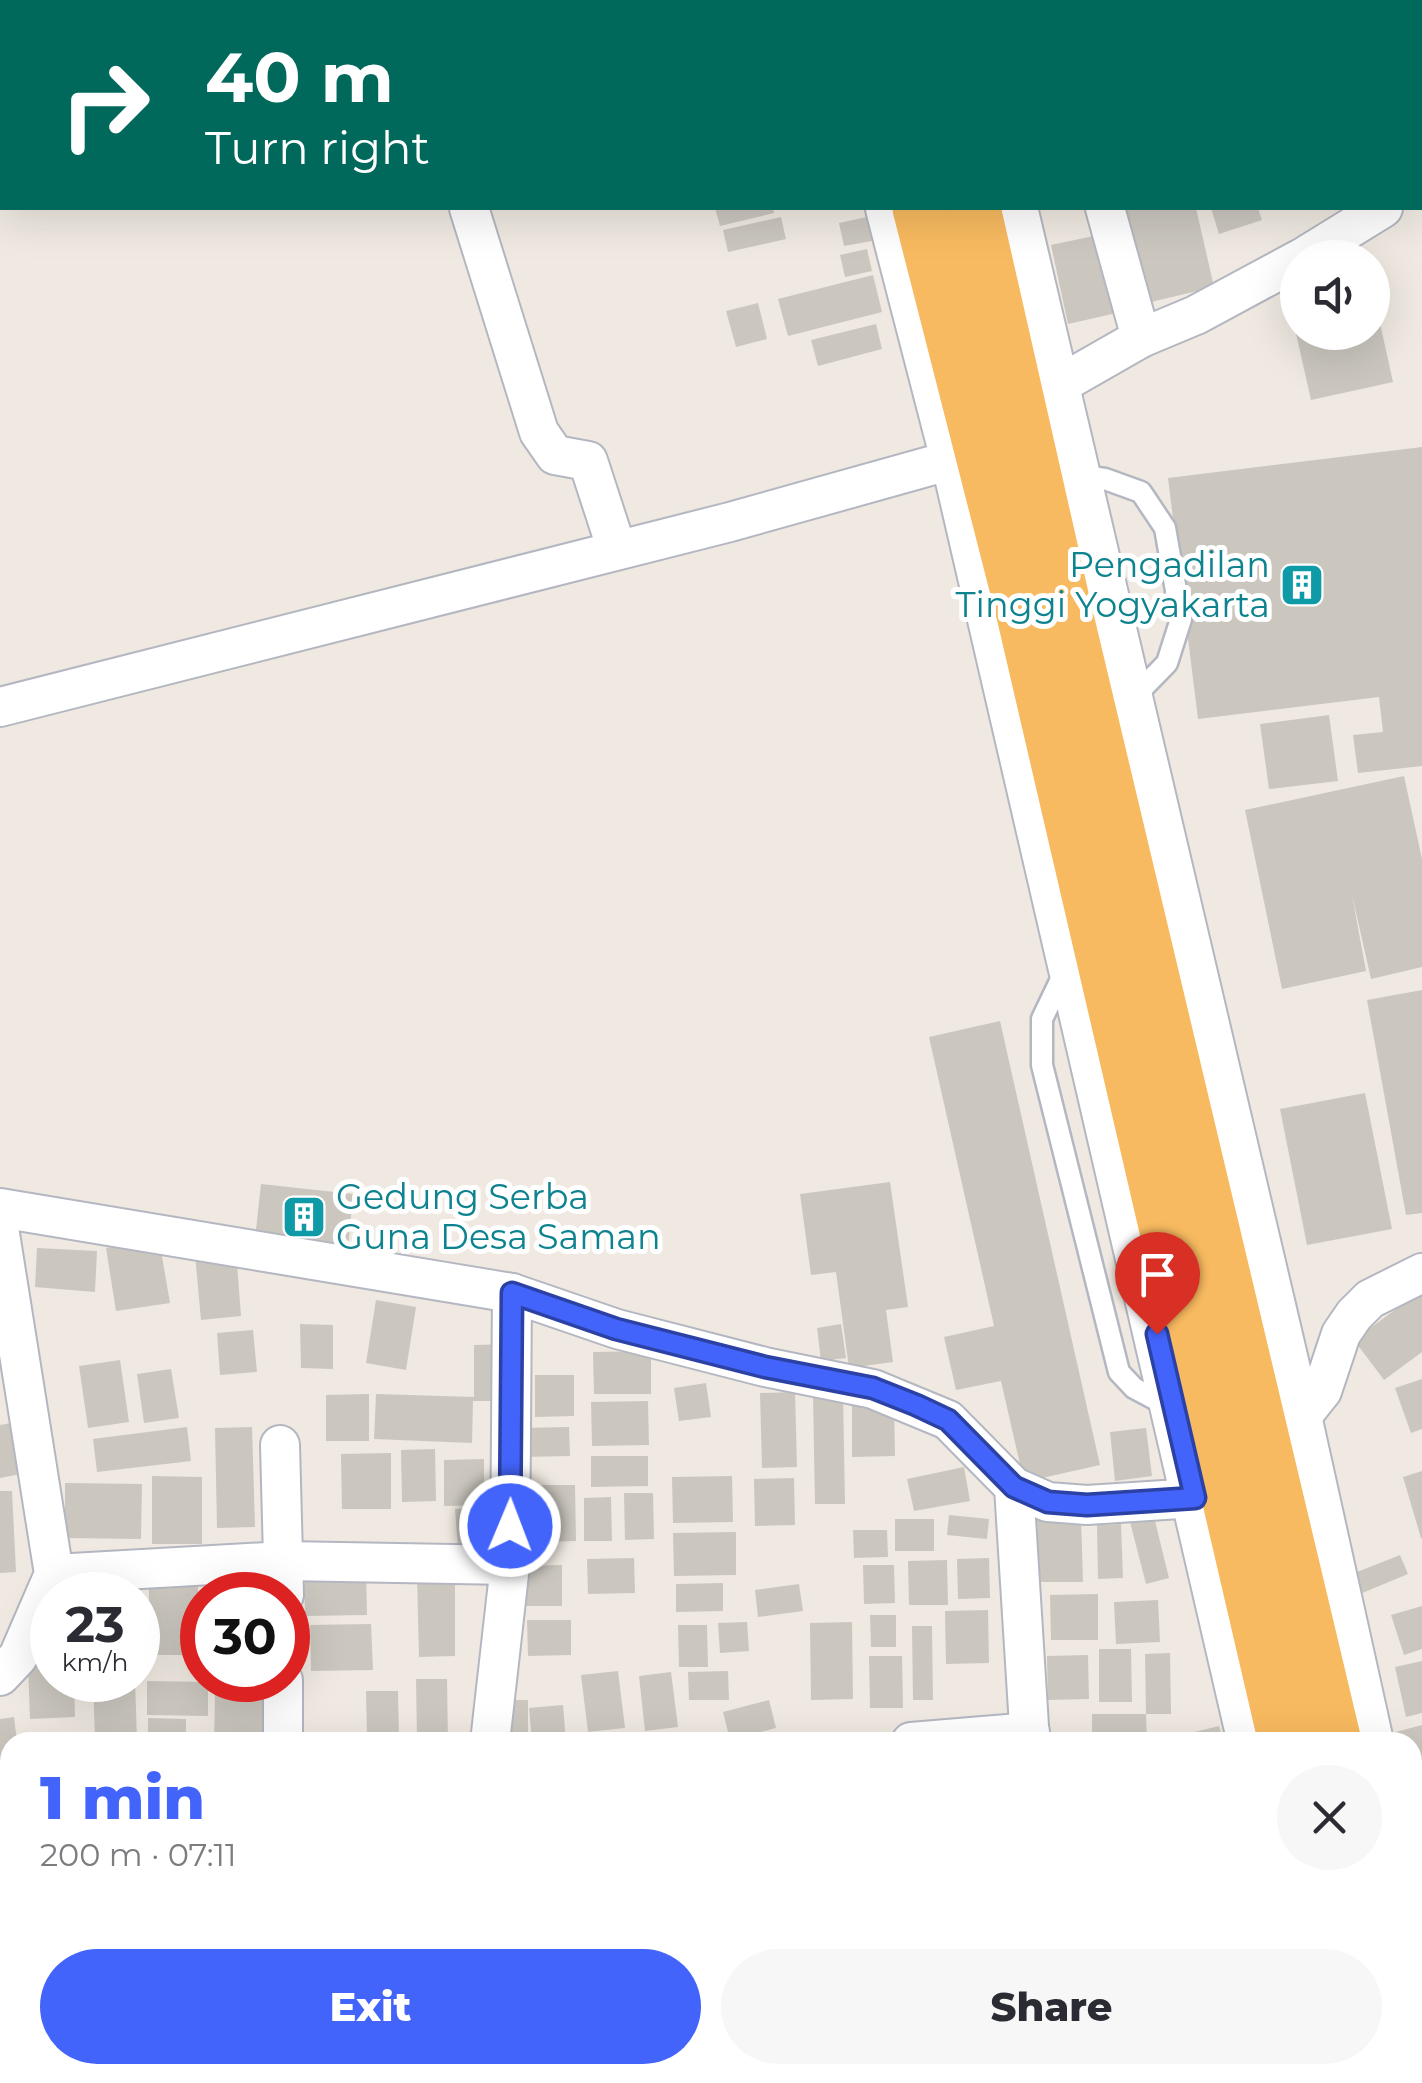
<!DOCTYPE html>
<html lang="en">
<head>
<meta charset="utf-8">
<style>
	body { margin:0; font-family:Montserrat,sans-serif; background:#f7f7f7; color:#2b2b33; height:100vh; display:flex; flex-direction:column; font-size:38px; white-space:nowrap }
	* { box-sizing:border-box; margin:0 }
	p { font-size:32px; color:#7c7c81 }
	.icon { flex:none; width:55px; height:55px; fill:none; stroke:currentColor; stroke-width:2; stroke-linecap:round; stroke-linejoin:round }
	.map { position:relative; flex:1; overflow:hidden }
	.side { position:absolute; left:0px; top:1732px; width:1422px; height:352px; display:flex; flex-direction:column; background:#fff; border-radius:30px 30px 0 0; box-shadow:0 10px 40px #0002 }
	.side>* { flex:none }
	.banner { position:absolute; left:0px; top:0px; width:1422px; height:210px; box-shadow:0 10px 40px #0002; background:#00695c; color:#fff; overflow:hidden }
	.buttons { position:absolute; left:1280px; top:240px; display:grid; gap:20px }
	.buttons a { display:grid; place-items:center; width:110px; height:110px; border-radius:50%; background:#fff; box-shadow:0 10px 40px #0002; font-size:50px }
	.speed { position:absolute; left:30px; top:1572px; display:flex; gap:20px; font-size:50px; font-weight:700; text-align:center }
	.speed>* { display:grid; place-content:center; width:130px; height:130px; border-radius:50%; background:#fff; box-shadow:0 10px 40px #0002; line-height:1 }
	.speed small { font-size:25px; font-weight:400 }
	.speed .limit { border:15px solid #d22; background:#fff; color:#111 }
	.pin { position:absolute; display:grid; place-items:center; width:85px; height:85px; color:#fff; margin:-102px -42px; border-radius:50% 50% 50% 0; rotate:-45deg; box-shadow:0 0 10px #0007 }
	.pin .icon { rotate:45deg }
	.me { position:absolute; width:110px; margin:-55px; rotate:1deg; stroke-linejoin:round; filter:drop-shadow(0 0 8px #0008) }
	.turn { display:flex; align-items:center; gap:35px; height:210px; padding:0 40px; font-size:45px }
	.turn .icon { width:130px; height:130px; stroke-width:2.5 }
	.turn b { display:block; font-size:70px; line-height:85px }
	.round { display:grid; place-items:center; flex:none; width:105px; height:105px; border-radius:52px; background:#f7f7f7 }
	.headline { display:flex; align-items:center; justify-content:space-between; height:170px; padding:0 40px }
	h1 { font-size:60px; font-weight:800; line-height:75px; color:#4264fb }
	.cta { display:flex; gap:20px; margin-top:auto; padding:20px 40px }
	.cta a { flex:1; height:115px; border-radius:60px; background:#4264fb; color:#fff; font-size:40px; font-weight:800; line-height:115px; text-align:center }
	.cta a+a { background:#f7f7f7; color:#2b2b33 }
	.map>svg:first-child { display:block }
</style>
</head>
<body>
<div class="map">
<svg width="1422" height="2083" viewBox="0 0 1422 2083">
	<rect width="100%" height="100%" fill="#efe9e1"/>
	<g fill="#cbc7bf">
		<polygon points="715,208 773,208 774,213 720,226"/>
		<polygon points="1125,208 1196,208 1214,287 1147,303"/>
		<polygon points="1211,208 1258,208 1262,220 1219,234"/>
		<polygon points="781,217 786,239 728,252 723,230"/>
		<polygon points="867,217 872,241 844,246 839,223"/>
		<polygon points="1103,234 1121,312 1068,324 1051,245"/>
		<polygon points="867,249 872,271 845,277 840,255"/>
		<polygon points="873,275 882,312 788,336 778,299"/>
		<polygon points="1298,282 1298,332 1372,332 1374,296 1393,382 1311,400 1285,285"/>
		<polygon points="758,303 767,339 736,347 726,311"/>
		<polygon points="876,324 882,349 818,366 811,340"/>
		<polygon points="1422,447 1422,766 1358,773 1353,735 1383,732 1379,697 1198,719 1168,478"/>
		<polygon points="1329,715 1338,781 1269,789 1260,724"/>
		<polygon points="1404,776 1422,859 1422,967 1371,979 1352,895 1366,971 1282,989 1245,810"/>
		<polygon points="1422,990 1422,1213 1406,1215 1367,1000"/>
		<polygon points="1000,1021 1100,1465 1024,1482 1001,1381 956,1390 944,1337 994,1326 929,1037"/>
		<polygon points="1365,1093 1392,1229 1307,1245 1280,1109"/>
		<polygon points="890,1182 908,1307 886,1310 893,1362 849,1368 836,1272 811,1275 800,1194"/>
		<polygon points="261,1184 353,1194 348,1249 255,1239"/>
		<polygon points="159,1239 170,1303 116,1311 106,1248"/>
		<polygon points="37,1248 97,1251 95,1292 35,1287"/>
		<polygon points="236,1250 241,1316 201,1320 195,1254"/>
		<polygon points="1422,1290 1422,1352 1384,1380 1354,1340"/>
		<polygon points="376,1300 416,1307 406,1370 366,1363"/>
		<polygon points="300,1324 333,1325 333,1369 301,1368"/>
		<polygon points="841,1324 846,1358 821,1361 817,1328"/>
		<polygon points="253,1330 257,1372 220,1375 217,1333"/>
		<polygon points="507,1344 508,1401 473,1401 472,1443 374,1439 376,1394 474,1397 474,1345"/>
		<polygon points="651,1351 651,1394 594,1394 593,1352"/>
		<polygon points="120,1360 129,1422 88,1428 79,1366"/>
		<polygon points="171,1369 179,1418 144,1423 137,1374"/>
		<polygon points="535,1375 574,1375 574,1416 535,1417"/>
		<polygon points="1422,1379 1422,1429 1411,1433 1395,1388"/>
		<polygon points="706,1383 711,1417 679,1421 674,1388"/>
		<polygon points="795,1392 797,1467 762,1468 760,1393"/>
		<polygon points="369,1394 369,1441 326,1441 326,1395"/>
		<polygon points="843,1394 845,1504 815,1504 813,1395"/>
		<polygon points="894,1400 895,1456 852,1457 852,1401"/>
		<polygon points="648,1401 649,1445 592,1446 591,1402"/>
		<polygon points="12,1423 21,1474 0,1478 0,1425"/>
		<polygon points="187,1427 191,1461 97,1472 93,1439"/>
		<polygon points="252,1427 255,1527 217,1528 215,1428"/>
		<polygon points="569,1427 570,1456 522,1457 522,1428"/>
		<polygon points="1146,1428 1152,1476 1115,1481 1110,1432"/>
		<polygon points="435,1449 436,1501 402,1502 401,1450"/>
		<polygon points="391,1453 391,1509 342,1509 341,1454"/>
		<polygon points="591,1456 648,1456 648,1486 591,1487"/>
		<polygon points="484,1459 484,1505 444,1506 444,1460"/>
		<polygon points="964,1467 970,1501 914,1511 907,1479"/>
		<polygon points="1422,1471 1422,1538 1421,1538 1403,1477"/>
		<polygon points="152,1476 202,1477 202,1544 152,1544"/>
		<polygon points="732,1476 733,1522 673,1523 672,1477"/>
		<polygon points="794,1478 795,1525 755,1526 754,1479"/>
		<polygon points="65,1483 142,1484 141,1539 65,1538"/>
		<polygon points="538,1485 575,1485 576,1541 539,1542"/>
		<polygon points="0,1491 12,1491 16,1572 0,1573"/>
		<polygon points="624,1493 653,1493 654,1539 625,1540"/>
		<polygon points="611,1497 612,1541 584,1541 584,1498"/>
		<polygon points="487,1507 490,1559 459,1561 455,1509"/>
		<polygon points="949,1515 989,1519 987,1539 947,1535"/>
		<polygon points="1081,1516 1083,1582 1038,1582 1037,1517"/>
		<polygon points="1154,1517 1169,1578 1146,1584 1130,1522"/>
		<rect x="895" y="1519" width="39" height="32"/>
		<polygon points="1121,1524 1123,1578 1098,1579 1097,1525"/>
		<polygon points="853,1530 887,1530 888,1557 854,1558"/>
		<polygon points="736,1532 736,1575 674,1576 673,1533"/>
		<polygon points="1400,1555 1408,1574 1355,1596 1347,1576"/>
		<polygon points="634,1558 635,1593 588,1594 587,1559"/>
		<polygon points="989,1558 990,1598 958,1599 957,1559"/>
		<polygon points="947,1560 948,1605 909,1605 908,1561"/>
		<polygon points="562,1565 562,1606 521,1606 521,1566"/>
		<polygon points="863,1565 894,1565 895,1603 864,1604"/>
		<polygon points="366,1569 367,1615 305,1616 304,1570"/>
		<rect x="149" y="1571" width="49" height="84"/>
		<polygon points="237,1571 278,1572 278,1595 237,1595"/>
		<polygon points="455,1575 455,1656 419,1657 417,1576"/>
		<polygon points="723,1583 723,1611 676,1612 676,1584"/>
		<polygon points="799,1584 803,1611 758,1617 755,1590"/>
		<polygon points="1098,1594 1098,1640 1051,1640 1050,1595"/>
		<polygon points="1158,1600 1160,1642 1116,1644 1114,1602"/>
		<polygon points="1422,1606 1422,1649 1404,1655 1391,1615"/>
		<polygon points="988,1610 989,1663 946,1664 945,1611"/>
		<polygon points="870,1615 896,1615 896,1647 871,1647"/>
		<polygon points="527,1620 571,1620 571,1655 528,1656"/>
		<polygon points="138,1621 147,1621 146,1654 138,1654"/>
		<polygon points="747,1622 749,1651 720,1653 718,1623"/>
		<polygon points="852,1622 853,1699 811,1700 810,1623"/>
		<polygon points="371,1624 373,1670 311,1671 310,1625"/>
		<polygon points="678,1625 707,1625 708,1667 679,1667"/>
		<polygon points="912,1626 932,1626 933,1700 913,1700"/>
		<polygon points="1099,1649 1131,1649 1132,1702 1099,1702"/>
		<polygon points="1170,1653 1171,1714 1146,1714 1145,1654"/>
		<polygon points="1088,1655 1089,1699 1048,1700 1047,1656"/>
		<polygon points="869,1656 902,1656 903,1708 870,1708"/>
		<polygon points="1422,1661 1422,1713 1406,1717 1395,1667"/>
		<polygon points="52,1665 52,1680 74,1680 75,1717 30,1719 28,1666"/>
		<polygon points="618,1671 625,1728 588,1732 581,1675"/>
		<polygon points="728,1671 729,1700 689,1700 688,1672"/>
		<polygon points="671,1672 678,1727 645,1731 639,1676"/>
		<polygon points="416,1679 447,1679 448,1742 417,1742"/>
		<polygon points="93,1680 135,1680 137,1739 95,1740"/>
		<polygon points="147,1681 208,1682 208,1716 147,1715"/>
		<polygon points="366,1691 398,1691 399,1739 367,1739"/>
		<polygon points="215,1694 274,1695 274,1742 214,1742"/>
		<polygon points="496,1700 528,1700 528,1742 497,1742"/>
		<polygon points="769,1700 776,1728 730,1740 723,1712"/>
		<polygon points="563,1705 566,1742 532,1742 529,1708"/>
		<polygon points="1092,1714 1146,1714 1147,1742 1092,1742"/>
		<polygon points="14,1717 17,1742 10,1742 10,1768 0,1769 0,1719"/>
		<polygon points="148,1718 186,1719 186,1742 148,1742"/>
		<polygon points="1422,1725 1422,1767 1412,1769 1412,1742 1391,1742 1388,1734"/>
		<polygon points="1219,1726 1223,1742 1176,1742 1174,1737"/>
		<polygon points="0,1845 10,1845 10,1909 0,1910"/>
		<rect x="139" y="2075" width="35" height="8"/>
		<polygon points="1022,2075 1102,2075 1102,2077 1070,2083 1024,2083"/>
		<polygon points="1178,2075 1237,2075 1238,2083 1180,2083"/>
	</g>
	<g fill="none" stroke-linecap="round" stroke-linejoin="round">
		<defs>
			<g id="service">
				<polyline points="1076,475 1105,479 1141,492 1165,528 1181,619 1167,663 1131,700"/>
				<polyline points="1065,971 1042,1019 1042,1065 1119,1372 1134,1388 1168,1406"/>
			</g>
			<g id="minor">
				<polyline points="199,0 200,2"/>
				<polyline points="1050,0 1050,2"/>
				<polyline points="414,2 415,0"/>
				<polyline points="0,124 2,123"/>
				<polyline points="1420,183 1422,182"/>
				<polyline points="469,208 539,432 555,455 588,461 617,550"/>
				<polyline points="1105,208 1141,338"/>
				<polyline points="1302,258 1383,208"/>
				<polyline points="1057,386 1141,338 1196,315 1298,260"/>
				<polyline points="0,707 730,522 955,459"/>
				<polyline points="0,1208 512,1293 617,1329 765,1367 873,1389 948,1420 1014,1487 1048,1502 1087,1505 1195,1498"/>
				<polyline points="0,1234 54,1574 18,1657 0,1676"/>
				<polyline points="1298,1421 1322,1391 1341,1334 1354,1315 1370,1299 1422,1273"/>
				<polyline points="280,1445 284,1595"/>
				<polyline points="1014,1487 1030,1742"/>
				<polyline points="54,1574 284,1561 510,1565"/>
				<polyline points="283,1742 283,1680"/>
				<polyline points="490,1742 510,1565 512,1293"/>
				<polyline points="911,1742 1030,1732"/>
				<polyline points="1412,1855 1422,1853"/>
				<polyline points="0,1988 10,1990"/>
				<polyline points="306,2075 310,2083"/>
				<polyline points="995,2083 996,2075"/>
			</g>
			<g id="tertiary">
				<polyline points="837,0 838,2"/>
				<polyline points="962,0 963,2"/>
				<polyline points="890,208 955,459 1252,1742"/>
				<polyline points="1013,208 1298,1421 1369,1742"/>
				<polyline points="1412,1957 1422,2004"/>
				<polyline points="1316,2075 1318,2083"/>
			</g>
			<g id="trunk">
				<polyline points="868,0 869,2"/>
				<polyline points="926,0 927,2"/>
				<polyline points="920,208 1025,619 1286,1742"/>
				<polyline points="973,208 1063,604 1334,1742"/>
				<polyline points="1354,2075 1356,2083"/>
				<polyline points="1406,2075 1407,2083"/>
			</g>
		</defs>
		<use href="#service" stroke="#b4b7c1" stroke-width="25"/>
		<use href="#minor" stroke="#b4b7c1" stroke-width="42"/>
		<use href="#tertiary" stroke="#b4b7c1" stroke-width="52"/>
		<use href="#trunk" stroke="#c9c9c9" stroke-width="60"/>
		<use href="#service" stroke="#fff" stroke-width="20"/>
		<use href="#minor" stroke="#fff" stroke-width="38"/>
		<use href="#tertiary" stroke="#fff" stroke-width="48"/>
		<use href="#trunk" stroke="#f8ba60" stroke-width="55"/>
	</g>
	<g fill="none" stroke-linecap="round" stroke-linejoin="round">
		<defs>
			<polyline id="route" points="510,1526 512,1293 616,1329 765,1367 873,1388 916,1405 948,1420 1014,1487 1048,1502 1087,1505 1195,1498 1157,1334"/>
		</defs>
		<use href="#route" stroke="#2b41a3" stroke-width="25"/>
		<use href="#route" stroke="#4264fb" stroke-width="18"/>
	</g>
	<defs>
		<symbol id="building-square" viewBox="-11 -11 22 22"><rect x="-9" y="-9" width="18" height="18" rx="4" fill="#0f9aa8" stroke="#fff"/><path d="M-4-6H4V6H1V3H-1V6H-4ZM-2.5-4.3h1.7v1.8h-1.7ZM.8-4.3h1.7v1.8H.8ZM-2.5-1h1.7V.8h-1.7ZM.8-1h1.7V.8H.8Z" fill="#fff"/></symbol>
	</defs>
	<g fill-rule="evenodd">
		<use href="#building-square" x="1277" y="560" width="50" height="50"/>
		<use href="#building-square" x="279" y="1192" width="50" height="50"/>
	</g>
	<g text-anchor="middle" stroke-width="10" stroke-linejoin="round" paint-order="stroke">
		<g font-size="35" fill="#0d838f" stroke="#fff" text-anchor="end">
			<text x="1270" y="577">Pengadilan<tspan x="1270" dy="40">Tinggi Yogyakarta</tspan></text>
			<text x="336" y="1209" text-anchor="start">Gedung Serba<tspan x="336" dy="40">Guna Desa Saman</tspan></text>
		</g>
	</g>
</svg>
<div class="buttons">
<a><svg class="icon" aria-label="sound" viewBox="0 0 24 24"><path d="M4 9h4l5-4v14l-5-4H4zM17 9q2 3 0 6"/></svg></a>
</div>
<div class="speed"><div>23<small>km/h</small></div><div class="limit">30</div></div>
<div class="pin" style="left:1157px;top:1334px;background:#d93025"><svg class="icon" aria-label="arrive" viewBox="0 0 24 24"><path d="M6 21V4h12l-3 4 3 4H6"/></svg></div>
<svg class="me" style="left:510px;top:1526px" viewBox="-20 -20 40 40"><circle r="17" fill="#4264fb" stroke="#fff" stroke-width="3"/><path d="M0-11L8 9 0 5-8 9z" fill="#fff"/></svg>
<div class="banner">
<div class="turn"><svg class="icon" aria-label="right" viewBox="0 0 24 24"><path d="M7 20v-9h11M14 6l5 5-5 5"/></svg><div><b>40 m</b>Turn right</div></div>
</div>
<section class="side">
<div class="headline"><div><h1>1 min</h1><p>200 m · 07:11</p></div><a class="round"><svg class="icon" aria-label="close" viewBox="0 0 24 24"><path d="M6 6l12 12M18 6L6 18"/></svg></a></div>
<div class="cta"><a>Exit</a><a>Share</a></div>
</section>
</div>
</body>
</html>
